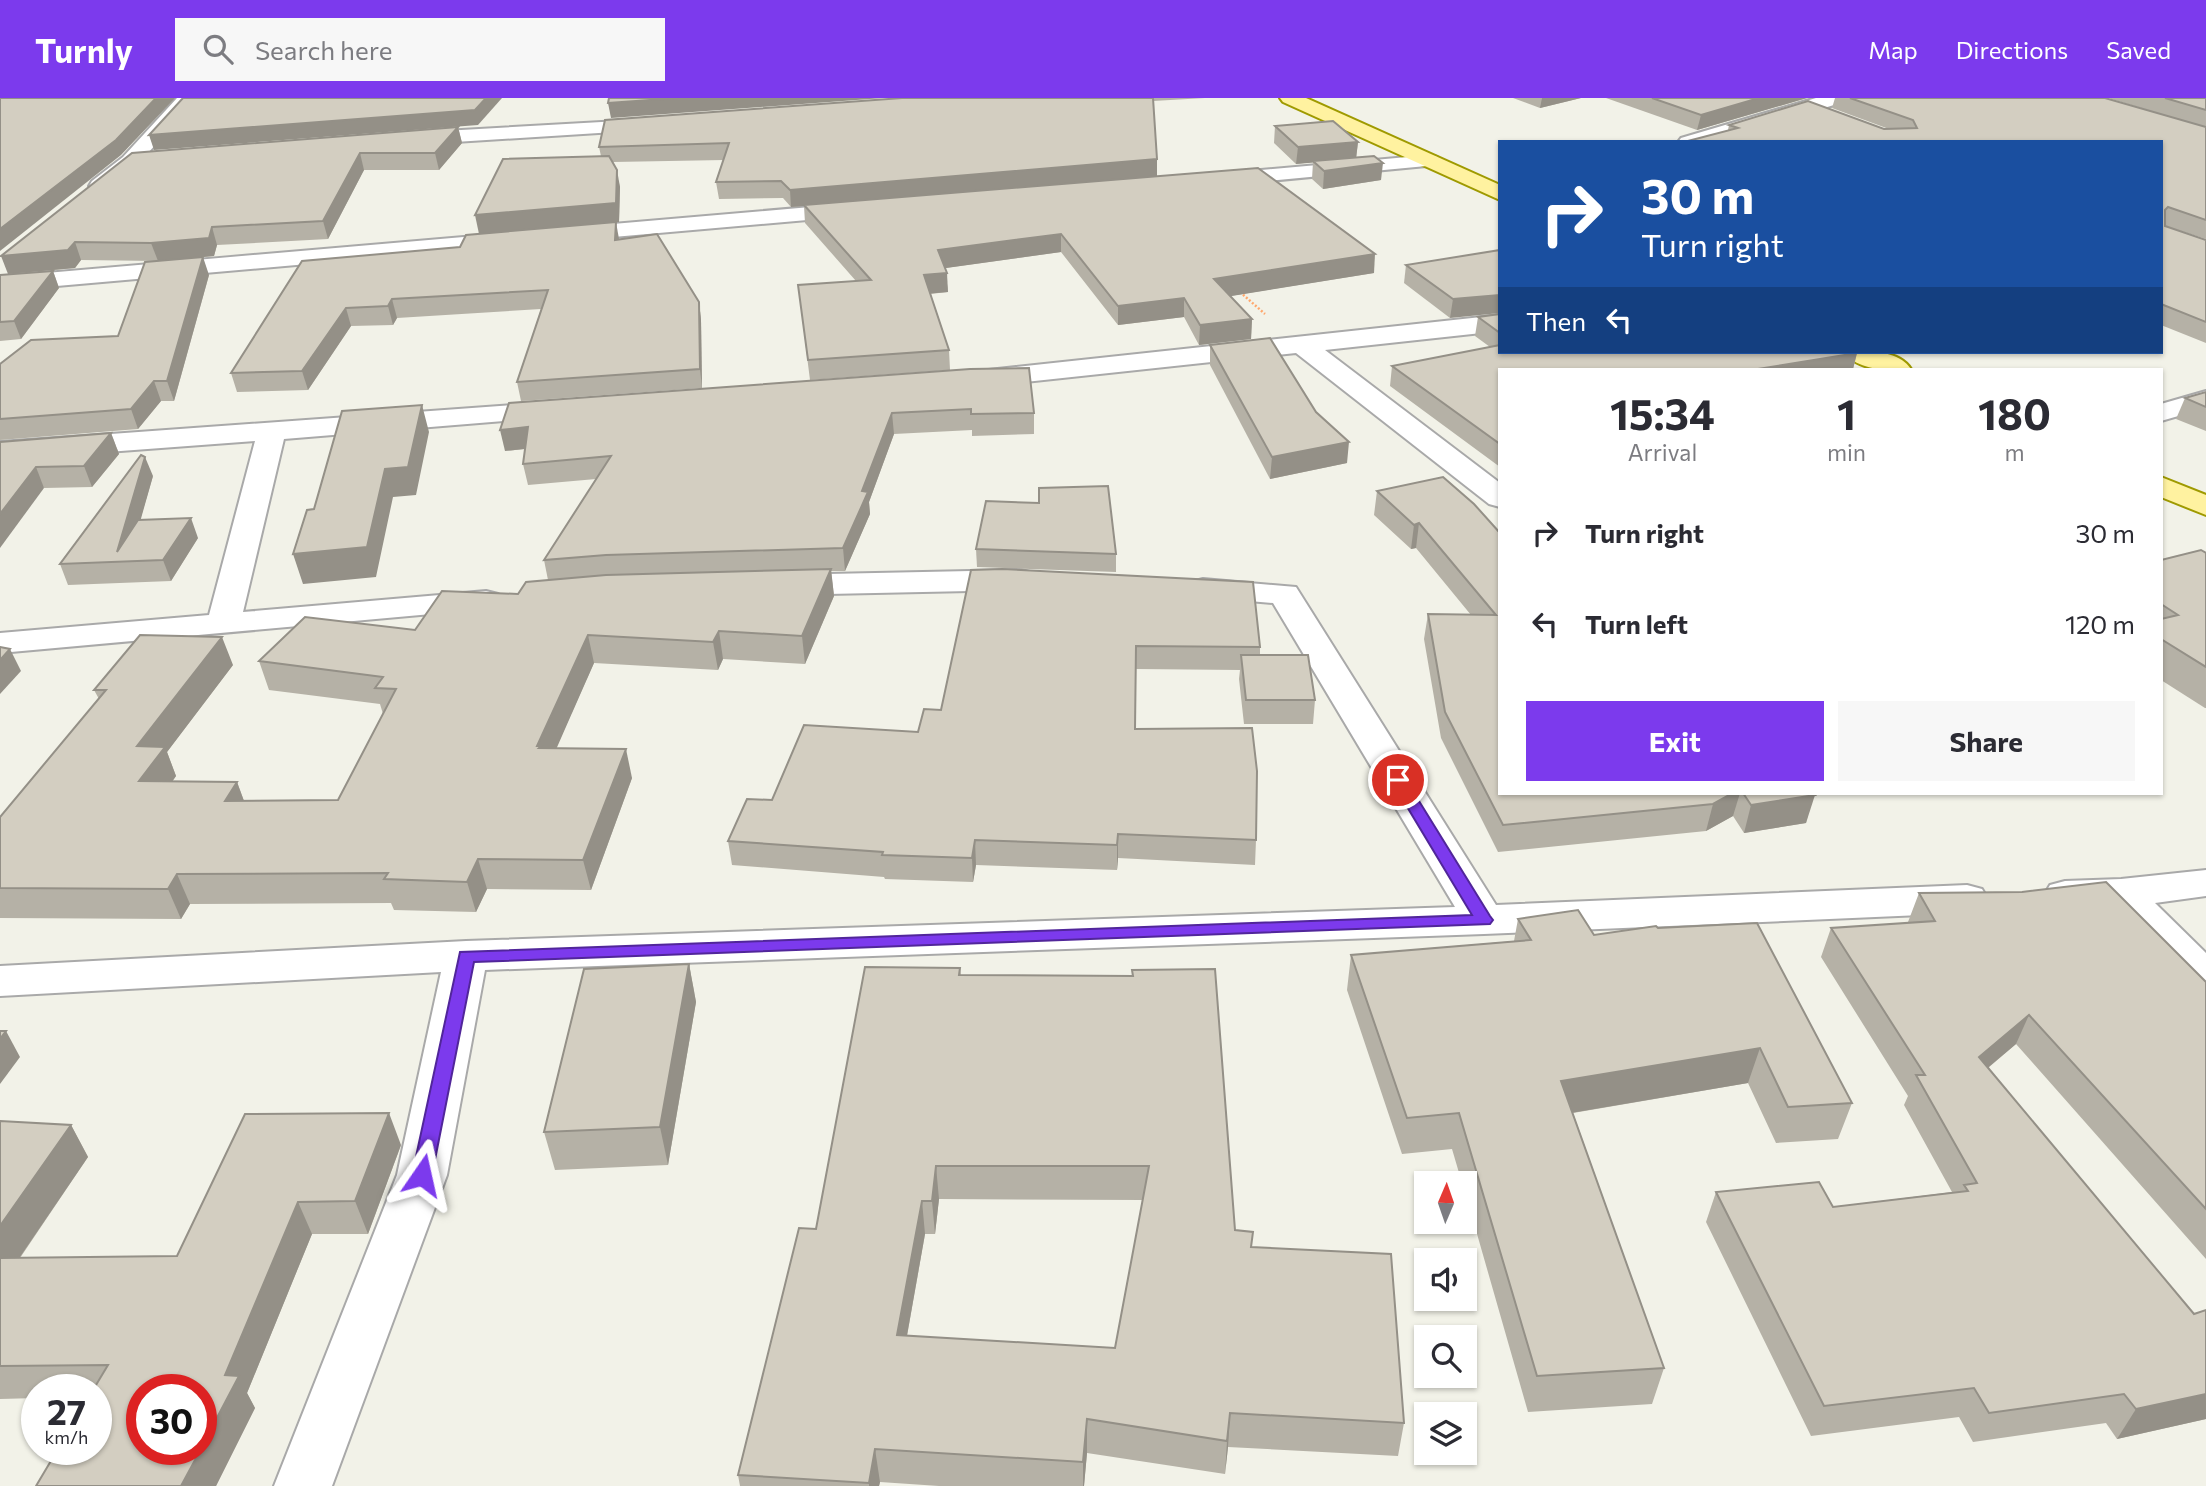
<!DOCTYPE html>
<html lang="en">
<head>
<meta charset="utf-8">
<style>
	body { margin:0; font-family:Commissioner,sans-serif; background:#f7f7f7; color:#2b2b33; height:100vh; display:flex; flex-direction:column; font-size:26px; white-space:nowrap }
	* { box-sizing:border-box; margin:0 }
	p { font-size:23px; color:#7c7c81 }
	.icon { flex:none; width:38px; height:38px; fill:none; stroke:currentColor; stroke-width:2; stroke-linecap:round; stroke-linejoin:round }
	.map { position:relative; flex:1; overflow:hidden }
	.sheet { position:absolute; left:1498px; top:270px; width:665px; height:427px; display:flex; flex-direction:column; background:#fff; border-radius:0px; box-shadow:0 2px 5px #0004 }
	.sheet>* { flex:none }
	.banner { position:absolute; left:1498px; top:42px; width:665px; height:214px; border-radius:0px; box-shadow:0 2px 5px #0004; background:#1a4fa0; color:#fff; overflow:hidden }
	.needle { width:46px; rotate:2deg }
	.controls { position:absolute; left:1414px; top:1073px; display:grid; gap:14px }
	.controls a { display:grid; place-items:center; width:63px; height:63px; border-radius:0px; background:#fff; box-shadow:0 2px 5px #0004; font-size:35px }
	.speed { position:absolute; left:21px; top:1276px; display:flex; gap:14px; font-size:35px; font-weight:700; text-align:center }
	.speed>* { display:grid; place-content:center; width:91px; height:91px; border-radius:50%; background:#fff; box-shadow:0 2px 5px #0004; line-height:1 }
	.speed small { font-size:18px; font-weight:400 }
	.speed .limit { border:10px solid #d22; background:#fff; color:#111 }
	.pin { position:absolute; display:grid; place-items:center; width:60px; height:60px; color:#fff; margin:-30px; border:4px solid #fff; border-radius:50%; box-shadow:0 2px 7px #0007 }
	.me { position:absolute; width:77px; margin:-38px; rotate:11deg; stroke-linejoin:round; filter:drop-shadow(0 0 5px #0008) }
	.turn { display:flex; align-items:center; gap:24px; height:147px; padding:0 28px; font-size:32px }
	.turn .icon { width:91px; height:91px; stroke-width:2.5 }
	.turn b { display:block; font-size:49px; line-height:60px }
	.then { display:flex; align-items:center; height:66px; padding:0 28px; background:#0003; gap:14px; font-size:26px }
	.eta { display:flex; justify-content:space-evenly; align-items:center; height:119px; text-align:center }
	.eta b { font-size:42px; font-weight:700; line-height:49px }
	.primary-button { display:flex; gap:14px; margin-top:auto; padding:14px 28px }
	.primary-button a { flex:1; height:80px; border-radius:0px; background:#7c3aed; color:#fff; font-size:28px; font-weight:700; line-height:80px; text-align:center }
	.primary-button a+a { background:#f7f7f7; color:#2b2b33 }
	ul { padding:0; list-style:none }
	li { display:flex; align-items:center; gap:21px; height:91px; padding:0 28px }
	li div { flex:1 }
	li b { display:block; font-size:26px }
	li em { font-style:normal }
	header { display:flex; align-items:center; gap:42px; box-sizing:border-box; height:98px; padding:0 35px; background:#7c3aed; color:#fff }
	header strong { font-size:33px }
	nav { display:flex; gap:38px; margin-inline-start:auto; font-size:24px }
	.search { width:490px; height:63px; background:#f7f7f7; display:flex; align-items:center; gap:18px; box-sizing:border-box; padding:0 24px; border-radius:0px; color:#7c7c81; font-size:26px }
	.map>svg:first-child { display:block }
</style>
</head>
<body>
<header>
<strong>Turnly</strong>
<div class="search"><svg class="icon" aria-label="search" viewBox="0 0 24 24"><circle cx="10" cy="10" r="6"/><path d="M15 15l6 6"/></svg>Search here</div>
<nav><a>Map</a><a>Directions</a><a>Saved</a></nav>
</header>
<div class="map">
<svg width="2206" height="1388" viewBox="0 0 2206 1388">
	<rect width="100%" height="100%" fill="#f2f2e8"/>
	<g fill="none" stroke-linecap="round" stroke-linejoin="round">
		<defs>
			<g id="street">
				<polygon points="177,0 198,0 137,67 108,93 92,93 89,88 92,83 123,59"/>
				<polygon points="1816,0 1847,0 1844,4 1711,44 1678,44 1681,40"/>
				<polygon points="655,21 662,23 665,27 662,31 408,47 401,45 398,41 401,37 408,35"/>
				<polygon points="1430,57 1437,59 1440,63 1437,67 1216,88 1208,87 1205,82 1208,77 1216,76"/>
				<polygon points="856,105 864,107 867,112 864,117 0,193 0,179"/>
				<polygon points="1500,217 1500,233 1325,252 1500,385 1500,409 1489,406 1296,255 979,289 969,287 965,281 969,275 979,273"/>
				<polygon points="2206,293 2206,310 2161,323 2161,306"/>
				<polygon points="556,304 566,306 570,312 566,318 284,341 243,514 486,493 498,496 503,503 498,510 0,555 0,535 209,517 255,343 0,362 0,344"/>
				<polygon points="1021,472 1033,475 1037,482 1033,489 1021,492 780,497 768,494 764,487 768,480 780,477"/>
				<polygon points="1203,481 1296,489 1496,807 1967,787 1982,791 1988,801 1982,811 1967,815 1484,836 485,872 447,1077 332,1388 274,1388 397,1077 441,874 0,898 0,868 466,843 1455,809 1273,505 1191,498 1187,491 1191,484"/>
				<polygon points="2206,772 2206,798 2155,805 2206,855 2206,896 2191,892 2111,809 2065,811 2050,807 2044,797 2050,787 2065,783 2121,781"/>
			</g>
			<g id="primary">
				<polygon points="1280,0 1306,0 1500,87 1500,102 1283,4"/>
				<path d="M1845,254C1866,253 1898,251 1911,271C1890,272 1858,274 1845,254Z"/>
				<polygon points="2161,379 2206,397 2206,417 2161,399"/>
			</g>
		</defs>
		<use href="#street" stroke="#a9a9a9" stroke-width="4"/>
		<use href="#primary" stroke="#9f9a00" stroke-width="4"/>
		<polyline stroke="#ffa76c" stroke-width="2.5" stroke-dasharray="2 2" stroke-linecap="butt" points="1240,194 1265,216"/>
		<use href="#street" fill="#fff" fill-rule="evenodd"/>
		<use href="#primary" fill="#fff2a0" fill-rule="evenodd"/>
	</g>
	<g fill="#b5b1a6" fill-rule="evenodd">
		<polygon points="902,0 1205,0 1153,3 1157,61 1157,78 1374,175 1230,198 1252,221 1251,241 1199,247 1184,219 1118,227 1061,154 945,170 948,194 930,196 949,252 950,272 810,282 798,187 856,183 805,125 804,108 791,109 783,100 719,101 716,84 724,62 613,64 620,89 619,124 479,136 601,58 599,49"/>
		<polygon points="1513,0 1581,0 1540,10"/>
		<polygon points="1606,0 1807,0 1697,32"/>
		<polygon points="1835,0 2105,0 2201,28 2108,0 2206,0 2206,141 2165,128 2206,142 2206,245 2161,227 2161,44 1728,32 1729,27 1889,31 1832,10"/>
		<polygon points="1275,28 1358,44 1356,60 1381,82 1323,91 1312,81 1313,64 1296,66 1274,45"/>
		<polygon points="458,29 462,45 439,72 364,72 328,141 217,147 214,158 158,163 81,162 75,170 8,176 132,55"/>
		<polygon points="619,141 699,204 701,222 702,290 521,303 517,284 541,211 397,220 393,227 351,228 308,292 237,294 231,275 302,163"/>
		<polygon points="1500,152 1450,220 1404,185 1406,167"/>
		<polygon points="53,173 59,190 21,241 0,243 0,177"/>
		<polygon points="209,177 174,303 161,303 138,331 0,342 0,266 118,238"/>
		<polygon points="1500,216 1500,254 1857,255 1853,271 1500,271 1500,369 1390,288 1392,268 1490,249 1475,238 1478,219"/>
		<polygon points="1210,247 1316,314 1347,365 1270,381 1210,267"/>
		<polygon points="970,271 1034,315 1034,336 972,338 972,332 894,336 869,404 870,416 845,473 831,473 834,498 805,566 723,561 718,572 594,565 556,650 632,680 591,792 487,791 476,814 394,812 391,805 190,806 181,821 0,820 0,719 99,601 94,592 233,567 167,654 176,678 172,684 237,684 244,703 338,702 383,616 380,606 269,592 259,563 415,532 518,496 548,482 544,462 596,381 528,387 523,366 525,351 505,353"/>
		<polygon points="2206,294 2206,333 2176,321 2185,300"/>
		<polygon points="111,335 119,356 92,389 44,390 0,344"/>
		<polygon points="153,378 140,422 198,440 171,483 68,487 60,466"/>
		<polygon points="1377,393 1500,435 1500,695 1813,695 1806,725 1744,735 1733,718 1706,733 1498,754 1441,640 1424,541 1428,516 1471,517 1416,450 1411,451 1374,417"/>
		<polygon points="976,451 1116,456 1116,474 977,469"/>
		<polygon points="2206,455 2206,610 2205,610 2161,582 2161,462"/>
		<polygon points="1253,484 1260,549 1260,557 1315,602 1313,626 1244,626 1239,581 1240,572 1136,571 1135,631 1256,742 1255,767 1118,760 1117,772 976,767 973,784 885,781 884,779 732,767 728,743 772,702 918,634 941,612"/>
		<polygon points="1919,795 2206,884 2206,1161 2016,946 1988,970 2194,1216 2206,1212 2206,1321 2117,1341 2106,1325 1973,1344 1959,1319 1811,1338 1706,1124 1716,1094 1833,1109 1952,1094 1904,1007 1908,998 1821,859 1831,830 1909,825 1908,824"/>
		<polygon points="1518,821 1594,837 1658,830 1852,1005 1838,1041 1776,1045 1748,985 1573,1015 1664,1270 1652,1306 1528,1314 1465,1094 1465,1085 1462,1085 1452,1051 1402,1056 1347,892 1351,857 1514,843"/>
		<polygon points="689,866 696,904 668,1067 555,1072 544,1034"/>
		<path d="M960,870L961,877L1235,1132L1253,1134L1251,1149L1404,1325L1398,1358L1228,1349L1225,1376L1087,1355L1084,1388H939L880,1384L879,1388H740L738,1377L816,1131ZM939,1101L1143,1102L1115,1250L907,1238L925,1136H935Z"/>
		<polygon points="0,1023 71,1027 88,1059 20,1160 177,1158 401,1047 368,1136 312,1136 247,1295 255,1310 216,1388 36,1388 96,1292 37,1292 37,1300 0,1301"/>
	</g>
	<g fill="#949087">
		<polygon points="156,0 175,0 121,57 0,153 0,131"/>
		<polygon points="486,0 502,0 478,27 154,52 149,37"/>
		<polygon points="678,0 883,0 611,20 608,5"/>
		<polygon points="1542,0 1581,0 1540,10"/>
		<polygon points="1759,0 1807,0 1697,32 1701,17"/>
		<polygon points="458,29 462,45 439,72 435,55"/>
		<polygon points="1358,44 1356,61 1296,66 1298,49"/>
		<polygon points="360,55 364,72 328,141 323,123"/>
		<polygon points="1157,61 1157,78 791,109 790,92"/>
		<polygon points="1383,65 1381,82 1323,91 1324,73"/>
		<polygon points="617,72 620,89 619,124 479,136 475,117"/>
		<polygon points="616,124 619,141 615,142"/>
		<polygon points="212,129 217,147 214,158 158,163 151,145"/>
		<polygon points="1061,136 1061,154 939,171 938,152"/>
		<polygon points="75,144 81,162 75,170 8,176 1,158"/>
		<polygon points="1375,156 1374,175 1213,201 1214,181"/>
		<polygon points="203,159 209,177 174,303 167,283"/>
		<polygon points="53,173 59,190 21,241 14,223"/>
		<polygon points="947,175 948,194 925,196 924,177"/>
		<polygon points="1500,197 1500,215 1450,220 1453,201"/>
		<polygon points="1184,200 1184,219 1118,227 1118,208"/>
		<polygon points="392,201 397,220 393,227 388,208"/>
		<polygon points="699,204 701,222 702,290 700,271"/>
		<polygon points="346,210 351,228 308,292 302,273"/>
		<polygon points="1252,221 1251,241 1199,247 1200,227"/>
		<polygon points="1857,255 1853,271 1758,271"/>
		<polygon points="154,283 161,303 138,331 131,311"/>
		<polygon points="422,307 429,334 416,397 393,399 376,479 303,486 293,456"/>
		<polygon points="892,315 894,336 869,404 870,416 845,473 843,450 862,393"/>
		<polygon points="528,329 533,350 505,353 500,332"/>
		<polygon points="111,335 119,356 92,389 84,368"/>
		<polygon points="1349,344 1347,365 1270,381 1272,359"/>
		<polygon points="145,359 153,378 129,463 117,454"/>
		<polygon points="36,369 44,390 0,450 0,416"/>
		<polygon points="191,420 198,440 171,483 163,462"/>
		<polygon points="1419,425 1416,450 1411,451 1414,427"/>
		<polygon points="831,471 834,498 805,566 802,538"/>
		<polygon points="719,533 723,561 718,572 713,544"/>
		<polygon points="588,537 594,565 547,672 537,648"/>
		<polygon points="222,539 233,567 167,654 176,678 151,713 139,683 137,648"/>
		<polygon points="10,551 21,573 0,596 0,562"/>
		<polygon points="626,651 632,680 591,792 583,762"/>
		<polygon points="237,684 248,714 225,703"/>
		<polygon points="1733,695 1740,695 1733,718 1706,733 1713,706"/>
		<polygon points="1815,697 1806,725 1744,735 1751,707"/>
		<polygon points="1118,736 1118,760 1117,772 1117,747"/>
		<polygon points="975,742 976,767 973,784 972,760"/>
		<polygon points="478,761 487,791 476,814 467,784"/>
		<polygon points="177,776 190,806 181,821 168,791"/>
		<polygon points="689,866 696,904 668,1067 660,1029"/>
		<polygon points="2029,917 2016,946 1966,988 1979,959"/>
		<polygon points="6,933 20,959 0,986 0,941"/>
		<polygon points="1760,950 1748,985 1553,1018 1561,983"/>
		<polygon points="389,1015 401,1047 368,1136 355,1103"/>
		<polygon points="71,1027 88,1059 9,1175 0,1179 0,1128"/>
		<polygon points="936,1068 939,1101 935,1136 932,1103"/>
		<polygon points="922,1103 925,1136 901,1271 897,1237"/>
		<polygon points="298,1104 312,1136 247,1295 255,1310 216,1388 181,1388 225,1277"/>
		<polygon points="2206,1296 2206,1321 2117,1341 2136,1311"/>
		<polygon points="1230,1315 1228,1349 1225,1376 1227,1343"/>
		<polygon points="1087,1321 1087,1355 1084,1388 1083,1388 1083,1364"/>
		<polygon points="875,1351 880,1384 879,1388 869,1388 869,1385"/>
	</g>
	<g fill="#d3cec1" stroke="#949087" stroke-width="2" fill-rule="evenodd">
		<polygon points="0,0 156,0 116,42 0,131"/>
		<polygon points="183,0 486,0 475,12 149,37"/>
		<polygon points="609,0 678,0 608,5"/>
		<polygon points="902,0 1153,0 1157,61 790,92 781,83 716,84 729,45 599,49 605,22"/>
		<polygon points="1652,0 1759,0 1701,17"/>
		<polygon points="1850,0 2105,0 2206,29 2206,122 2168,109 2165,112 2165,128 2206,142 2206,224 2161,206 2161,44 1684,44 1738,30 1729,27 1808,3 1884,31 1917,30 1913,22"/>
		<polygon points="2165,0 2206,0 2206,12"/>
		<polygon points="1333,23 1358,44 1298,49 1275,28"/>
		<polygon points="458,29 435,55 360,55 323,123 212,129 209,140 151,145 75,144 68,152 1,158 132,55"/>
		<polygon points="609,58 617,72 616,105 475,117 503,61"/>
		<polygon points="1374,58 1383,65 1324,73 1313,63"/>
		<polygon points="1258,70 1375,156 1214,181 1252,221 1200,227 1184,200 1118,208 1061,136 938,152 947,175 924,177 949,252 808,262 798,187 871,182 804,107"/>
		<polygon points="616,124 615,142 657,136 699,204 700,271 517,284 548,192 392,201 388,208 346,210 302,273 231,275 302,163 460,149 466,137"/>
		<polygon points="1500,152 1500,197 1453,201 1406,167"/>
		<polygon points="203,159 167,283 154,283 131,311 0,321 0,266 31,242 118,238 145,164"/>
		<polygon points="53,173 14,223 0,224 0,177"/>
		<polygon points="1500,216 1500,235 1478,219"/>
		<polygon points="1270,240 1316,314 1349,344 1272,359 1210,247"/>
		<polygon points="1500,247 1500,254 1854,254 1857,255 1758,271 1500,271 1500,346 1392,268"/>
		<polygon points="1029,270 1034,315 971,316 971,311 892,315 862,393 868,394 843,450 606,457 544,462 611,358 523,366 528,329 500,332 509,305 970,271"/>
		<polygon points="2206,294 2206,309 2185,300"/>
		<polygon points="422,307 408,369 385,371 367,449 293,456 307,412 314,411 342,313"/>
		<polygon points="111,335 84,368 36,369 0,416 0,344"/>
		<polygon points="141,357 145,359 117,454 138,422 191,420 163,462 60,466"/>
		<polygon points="1443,379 1474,406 1500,435 1500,695 1733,695 1713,706 1503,727 1445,614 1428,516 1496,517 1419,425 1414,427 1377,393"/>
		<polygon points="1108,388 1116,456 976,451 986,403 1039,405 1039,390"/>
		<polygon points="2201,452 2206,455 2206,569 2161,541 2161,521 2178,517 2161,506 2161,462"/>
		<polygon points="831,471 802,538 719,533 713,544 588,537 537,648 541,648 539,650 626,651 583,762 478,761 467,784 384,781 388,775 177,776 168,791 0,790 0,719 106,592 94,592 140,537 222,539 137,648 165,649 139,683 237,684 225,703 338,702 396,591 375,590 383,579 259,563 305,519 415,532 442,493 518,496 526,484 606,477"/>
		<polygon points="1002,471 1253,484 1260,549 1136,548 1135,631 1252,630 1257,673 1256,742 1118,736 1117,747 975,742 972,760 882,757 883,754 728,743 747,701 772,702 804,627 918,634 924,611 941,612 971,472"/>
		<polygon points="0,549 10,551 0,562"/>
		<polygon points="1241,557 1308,557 1315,602 1246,602"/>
		<polygon points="1743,695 1813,695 1815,697 1751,707"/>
		<polygon points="2106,784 2206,884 2206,1111 2029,917 1979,959 2194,1216 2206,1212 2206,1296 2136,1311 2124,1296 1989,1315 1974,1290 1824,1308 1716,1094 1819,1084 1833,1109 1968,1093 1964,1087 1977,1085 1916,977 1925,977 1831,830 1935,823 1919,795 2022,794"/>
		<polygon points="1578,812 1594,837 1656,828 1658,830 1757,825 1852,1005 1788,1009 1760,950 1561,983 1664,1270 1537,1278 1459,1015 1407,1020 1351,857 1531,842 1518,821"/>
		<polygon points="689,866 660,1029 544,1034 584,871"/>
		<path d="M865,869L960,870L959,877L1133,878L1132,872L1215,871L1235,1132L1253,1134L1251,1149L1391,1156L1404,1325L1230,1315L1227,1343L1087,1321L1083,1364L875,1351L869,1385L738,1377L799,1130L816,1131ZM936,1068H1149L1115,1250L897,1237L922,1103H932Z"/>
		<polygon points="0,933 6,933 0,941"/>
		<polygon points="389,1015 355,1103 298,1104 225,1277 239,1278 201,1350 201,1292 142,1292 142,1351 201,1351 181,1388 36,1388 58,1351 96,1351 96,1292 93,1292 108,1267 0,1268 0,1160 177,1158 245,1016"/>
		<polygon points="0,1023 71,1027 0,1128"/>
	</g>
	<polygon fill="#7c3aed" stroke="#51269a" stroke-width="2" points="1398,678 1406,682 1490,818 1493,822 1490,826 474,864 432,1077 429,1083 422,1085 415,1083 412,1077 460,854 1472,817 1391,682"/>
</svg>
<div class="controls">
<a><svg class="needle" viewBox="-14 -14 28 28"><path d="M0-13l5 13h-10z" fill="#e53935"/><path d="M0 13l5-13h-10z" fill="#7c7c81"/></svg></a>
<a><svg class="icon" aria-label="sound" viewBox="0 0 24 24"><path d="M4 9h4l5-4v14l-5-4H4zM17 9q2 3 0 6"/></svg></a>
<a><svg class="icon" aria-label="search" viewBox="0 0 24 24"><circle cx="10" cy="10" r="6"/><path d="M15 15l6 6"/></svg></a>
<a><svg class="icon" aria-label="layers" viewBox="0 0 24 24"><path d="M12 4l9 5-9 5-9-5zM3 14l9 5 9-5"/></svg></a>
</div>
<div class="speed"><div>27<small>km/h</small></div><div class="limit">30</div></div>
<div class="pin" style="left:1398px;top:682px;background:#d93025"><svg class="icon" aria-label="arrive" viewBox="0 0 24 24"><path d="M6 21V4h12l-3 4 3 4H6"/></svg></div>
<svg class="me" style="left:422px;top:1077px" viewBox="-20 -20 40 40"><path d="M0-17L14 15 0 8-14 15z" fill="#7c3aed" stroke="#fff" stroke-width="4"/></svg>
<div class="banner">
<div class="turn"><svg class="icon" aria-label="right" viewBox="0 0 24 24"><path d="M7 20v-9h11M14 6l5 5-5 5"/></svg><div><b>30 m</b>Turn right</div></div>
<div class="then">Then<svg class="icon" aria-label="left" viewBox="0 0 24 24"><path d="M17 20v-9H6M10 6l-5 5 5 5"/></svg></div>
</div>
<section class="sheet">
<div class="eta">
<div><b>15:34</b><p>Arrival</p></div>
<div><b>1</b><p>min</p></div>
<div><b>180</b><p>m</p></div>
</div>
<ul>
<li><svg class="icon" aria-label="right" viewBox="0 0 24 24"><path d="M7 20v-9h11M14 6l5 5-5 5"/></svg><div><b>Turn right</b></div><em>30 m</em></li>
<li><svg class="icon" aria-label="left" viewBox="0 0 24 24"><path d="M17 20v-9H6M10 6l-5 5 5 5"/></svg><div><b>Turn left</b></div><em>120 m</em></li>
</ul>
<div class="primary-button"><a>Exit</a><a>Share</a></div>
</section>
</div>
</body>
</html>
